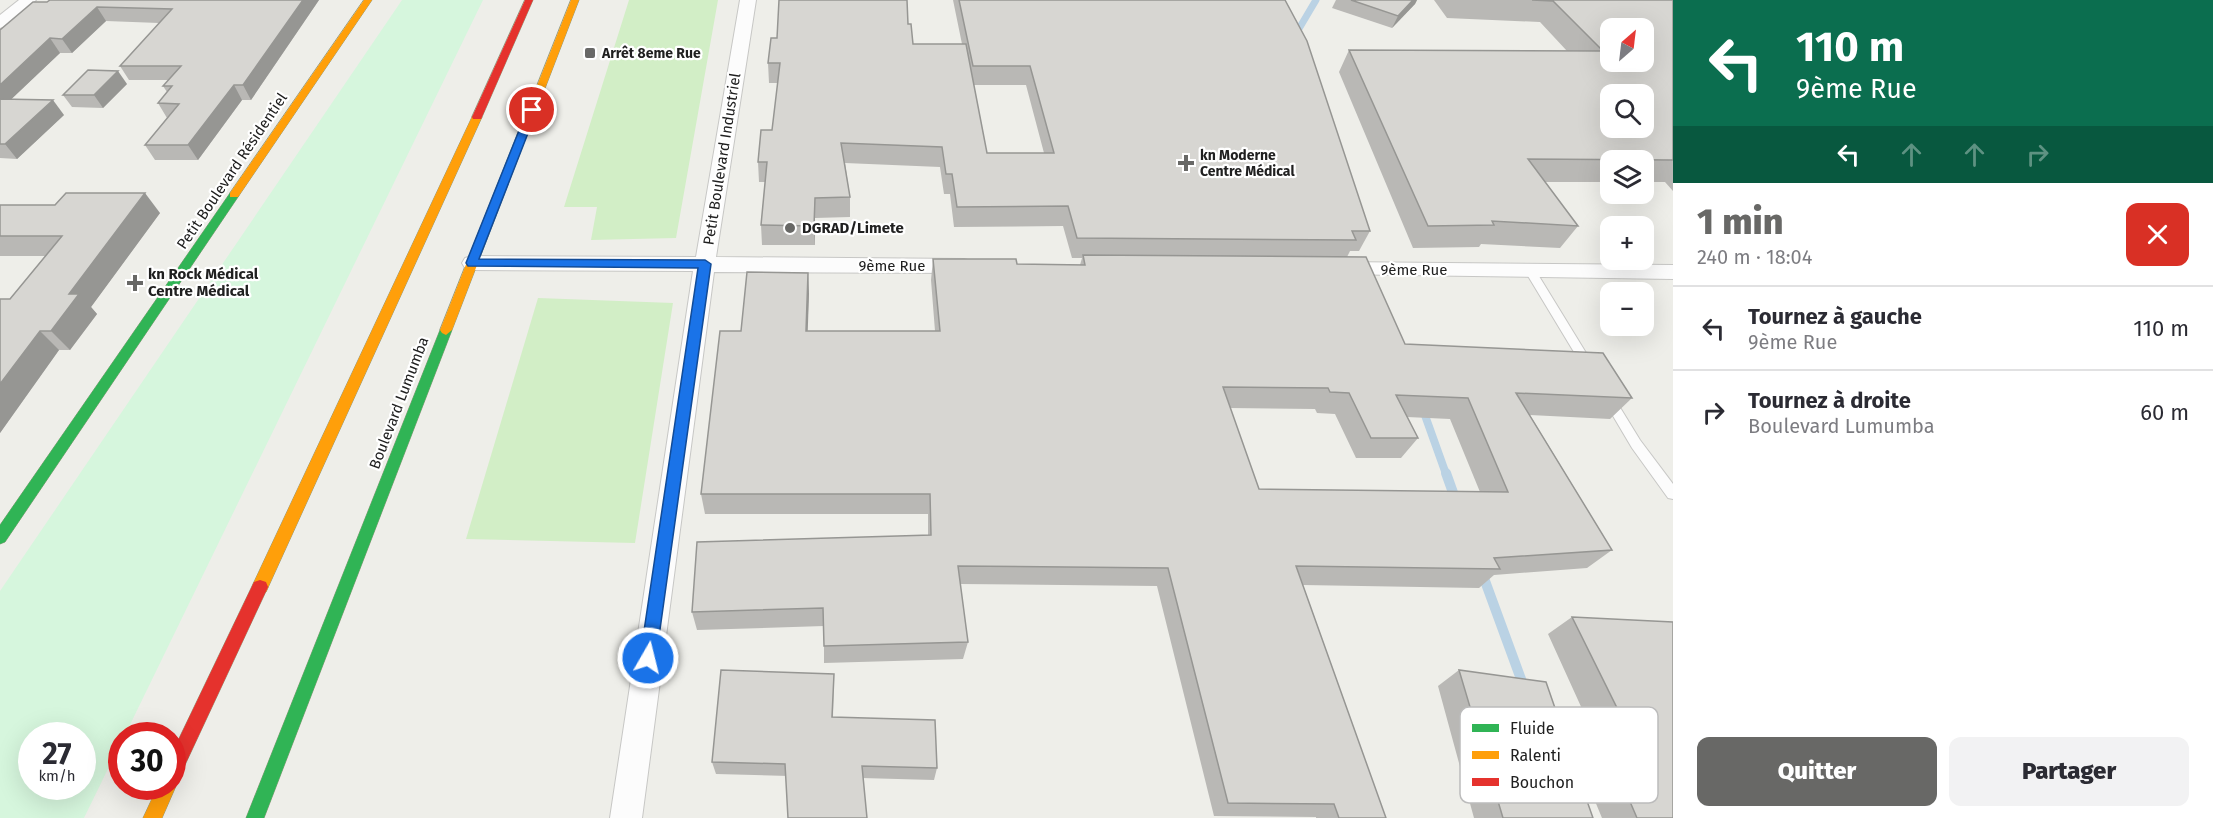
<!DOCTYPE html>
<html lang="fr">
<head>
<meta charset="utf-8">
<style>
	body { margin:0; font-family:"Fira Sans",sans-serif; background:#f2f2f3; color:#2b2b33; height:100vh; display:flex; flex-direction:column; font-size:22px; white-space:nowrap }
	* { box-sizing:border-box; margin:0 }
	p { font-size:20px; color:#7c7c81 }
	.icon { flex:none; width:33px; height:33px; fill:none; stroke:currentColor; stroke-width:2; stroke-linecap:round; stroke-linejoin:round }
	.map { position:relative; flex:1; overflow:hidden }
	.sheet { display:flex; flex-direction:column; background:#fff; width:540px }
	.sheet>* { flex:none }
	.hud { background:#0b6e4f; color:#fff; overflow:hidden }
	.needle { width:39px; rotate:28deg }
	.fabs { position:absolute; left:1600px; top:18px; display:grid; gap:12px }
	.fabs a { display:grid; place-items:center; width:54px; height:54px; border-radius:12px; background:#fff; box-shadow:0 6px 24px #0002; font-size:30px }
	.speed { position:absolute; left:18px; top:722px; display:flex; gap:12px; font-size:30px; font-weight:700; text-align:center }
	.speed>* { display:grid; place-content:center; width:78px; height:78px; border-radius:50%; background:#fff; box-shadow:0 6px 24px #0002; line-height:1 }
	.speed small { font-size:15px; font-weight:400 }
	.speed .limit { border:9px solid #d22; background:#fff; color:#111 }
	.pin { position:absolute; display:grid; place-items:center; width:51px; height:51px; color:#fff; margin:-26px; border:3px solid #fff; border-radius:50%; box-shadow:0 2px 6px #0007 }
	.me { position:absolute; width:66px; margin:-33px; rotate:8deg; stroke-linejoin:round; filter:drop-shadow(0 0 4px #0008) }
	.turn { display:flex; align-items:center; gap:21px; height:126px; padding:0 24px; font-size:27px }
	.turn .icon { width:78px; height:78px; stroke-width:2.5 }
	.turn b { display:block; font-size:42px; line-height:51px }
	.lanes { display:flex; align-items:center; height:57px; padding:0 24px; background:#0003; justify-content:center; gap:30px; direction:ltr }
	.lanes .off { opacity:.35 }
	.round { display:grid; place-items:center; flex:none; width:63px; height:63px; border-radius:12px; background:#f2f2f3 }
	.summary { display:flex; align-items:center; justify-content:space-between; height:102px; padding:0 24px }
	h1 { font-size:36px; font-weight:800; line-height:45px; color:#686866 }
	.cta { display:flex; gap:12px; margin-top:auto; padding:12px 24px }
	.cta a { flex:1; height:69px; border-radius:12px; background:#686866; color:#fff; font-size:24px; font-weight:800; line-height:69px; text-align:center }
	.cta a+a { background:#f2f2f3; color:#2b2b33 }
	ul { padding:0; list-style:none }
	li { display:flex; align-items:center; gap:18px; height:84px; padding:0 24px; border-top:2px solid #e1e1e2 }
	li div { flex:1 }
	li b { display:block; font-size:22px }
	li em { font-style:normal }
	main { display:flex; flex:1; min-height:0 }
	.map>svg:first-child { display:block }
</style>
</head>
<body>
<main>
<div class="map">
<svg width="1673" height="818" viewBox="0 0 1673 818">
	<rect width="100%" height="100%" fill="#eeeee9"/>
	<g fill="#d2eec6">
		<polygon points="629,0 718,0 676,238 591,240 597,207 564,207"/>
		<polygon points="538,298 673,303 635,543 466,539"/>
	</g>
	<path fill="#d6f6dd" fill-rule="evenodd" d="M402,0H483L125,735H122L121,742L84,818H0V591ZM32,735H82V786H32Z"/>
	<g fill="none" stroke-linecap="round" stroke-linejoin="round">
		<polyline stroke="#bad2e4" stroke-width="7" points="1298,37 1297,32 1316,0"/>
		<polyline stroke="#bad2e4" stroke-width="8" points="1422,407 1446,474"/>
		<g stroke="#bad2e4" stroke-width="10">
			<polyline points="1446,473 1456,501"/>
			<polyline points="1481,570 1525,690"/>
		</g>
		<defs>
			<g id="lane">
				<polygon points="1530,267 1534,268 1591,361 1593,364 1591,367 1583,367 1525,271"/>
				<polygon points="1609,394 1613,396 1640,440 1673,484 1673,499 1668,498 1632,448 1603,399 1605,396"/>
			</g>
			<g id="street">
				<polygon points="19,0 36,0 6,26 0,28 0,15"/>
				<polygon points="740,0 756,0 716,257 964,259 971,261 974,266 971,271 964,273 714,272 642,818 610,818 693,271 472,270 465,268 462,263 465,258 472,256 696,257"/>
				<polygon points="1338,262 1673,265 1673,279 1331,274 1327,269 1331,264"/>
			</g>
			<g id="fast">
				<polygon points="234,192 239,195 238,197 5,542 0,544 0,525 230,193"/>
				<polygon points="446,325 452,330 264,818 246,818 440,330"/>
			</g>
			<g id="slow">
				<polygon points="364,0 372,0 238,197 230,197 230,193"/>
				<polygon points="571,0 579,0 452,330 446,335 442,333 440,330"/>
				<polygon points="477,114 482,117 266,592 260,594 254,592 252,587 254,582 472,117"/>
				<polygon points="172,779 176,786 162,818 143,818 158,786 172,786"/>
			</g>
			<g id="jam">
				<polygon points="525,0 533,0 482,117 481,119 473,119 472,117"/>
				<polygon points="260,580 266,582 268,587 178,780 172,783 172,753 254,582"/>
			</g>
		</defs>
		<use href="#lane" stroke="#c7c7c5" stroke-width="2"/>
		<use href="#street" stroke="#c7c7c5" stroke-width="2"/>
		<use href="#fast" stroke="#929a7f" stroke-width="1"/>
		<use href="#slow" stroke="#929a7f" stroke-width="1"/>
		<use href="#jam" stroke="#929a7f" stroke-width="1"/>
		<use href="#lane" fill="#fcfcfc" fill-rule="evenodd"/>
		<use href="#street" fill="#fcfcfc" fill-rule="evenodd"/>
		<use href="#fast" fill="#30b455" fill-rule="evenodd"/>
		<use href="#slow" fill="#ff9f0a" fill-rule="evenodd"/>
		<use href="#jam" fill="#e5322d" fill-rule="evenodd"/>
	</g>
	<g fill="#b9b8b5" fill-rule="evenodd">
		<polygon points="50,0 319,0 251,100 242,100 198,160 155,160 145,145 167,118 158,103 167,92 163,86 168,80 129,80 120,66 159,23 106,21 72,53 60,53 11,99 64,115 17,159 0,158 0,30"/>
		<path d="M953,0H1285L1370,231L1359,251H1350L1347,257L1405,344L1632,398L1610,419L1530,415L1612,550L1587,568L1494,575L1479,588L1303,585L1386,818H1316V817L1214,816L1157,586L960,584L968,642L963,659L824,663V626L697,630L692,612L928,535V514H705L701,494L741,331L808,273L809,294L807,331H935L931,280L933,259L1017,264L1080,265L1082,258H1072L1063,226L954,227L950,194H944L940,167L845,163L850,197V217L815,218V245H762L761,225L765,182H759L758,162L772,130L778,83H769L768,63L777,38L908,24L913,44H962ZM974,85H1026L1044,153H987ZM1230,408L1315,409L1317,413L1335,414L1356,458H1401L1418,438L1407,417L1450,419L1480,492L1259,489Z"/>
		<polygon points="1336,0 1417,0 1415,4 1392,28 1332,8"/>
		<polygon points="1434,0 1673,0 1673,191 1665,182 1644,182 1644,160 1611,160 1611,182 1545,182 1578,226 1560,248 1481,244 1479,247 1413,248 1339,72 1349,50 1567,51 1540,22 1447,18"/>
		<polygon points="127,84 103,108 72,107 63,95"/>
		<polygon points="0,205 160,213 91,307 97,314 70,350 59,350 0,433 0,299 10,299 45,256 0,256"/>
		<polygon points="1572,617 1673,818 1602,818 1571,743 1568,745 1593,818 1474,818 1438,686 1459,670 1555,708 1583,711 1548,634"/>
		<polygon points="834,674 833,717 937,768 934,780 716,774 712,762"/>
	</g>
	<g fill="#969693">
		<polygon points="303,0 319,0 251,100 243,85"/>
		<polygon points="1413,0 1417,0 1415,4 1392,28 1398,16"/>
		<polygon points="97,7 106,21 72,53 62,39"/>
		<polygon points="50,38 60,53 0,110 0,85"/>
		<polygon points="118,71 127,84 103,108 94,95"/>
		<polygon points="234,85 242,100 198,160 188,145"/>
		<polygon points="53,100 64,115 17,159 5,144"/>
		<polygon points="145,193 160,213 91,307 97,314 70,350 51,331 69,294"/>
		<polygon points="815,198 815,245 814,226"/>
		<polygon points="808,273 809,294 807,352 806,331"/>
		<polygon points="40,331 59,350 0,433 0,384"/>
		<polygon points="1599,729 1571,743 1540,755 1566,741"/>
	</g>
	<g fill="#d7d6d2" stroke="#969693" stroke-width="1.5" fill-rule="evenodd">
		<polygon points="50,0 303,0 243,85 234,85 188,145 145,145 179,104 158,103 172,86 163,86 181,66 120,66 172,9 97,7 62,39 50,38 0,85 0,30 33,2 47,2"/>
		<polygon points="779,0 907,0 908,24 911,24 913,44 966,44 987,153 1054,153 1030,66 973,66 959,0 1285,0 1307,41 1370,231 1352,231 1356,240 1077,238 1068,206 957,207 952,174 946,174 942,147 841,143 850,197 815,198 814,226 761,225 767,162 758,162 761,130 772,130 780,63 768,63 771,38 777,38"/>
		<polygon points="1351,0 1413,0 1398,16"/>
		<path d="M1532,0H1673V160L1528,159L1578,226L1492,221L1494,225L1428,226L1349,50L1603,51L1553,1ZM1611,28H1644V62H1611ZM1611,94H1644V128H1611Z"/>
		<polygon points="88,70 118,71 94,95 63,95"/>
		<polygon points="0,99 53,100 5,144 0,144"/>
		<polygon points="66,193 145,193 69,294 79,294 51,331 40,331 0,384 0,299 10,299 62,236 0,236 0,205 55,205"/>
		<path d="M1083,255L1366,257L1405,344L1603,353L1632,398L1516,393L1612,550L1494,558L1500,569L1296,566L1386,818H1339L1334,804L1228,803L1168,568L958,566L968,642L824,646L823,608L692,612L697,542L931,535L930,494H701L720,331H741L747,272L808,273L806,331H940L933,259H1016L1017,264L1085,265ZM1223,387L1328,388L1330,392L1349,393L1371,438H1418L1396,395L1468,398L1508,492L1259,489Z"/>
		<polygon points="1572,617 1673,622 1673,818 1637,818 1599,729 1566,741 1593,818 1503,818 1459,670 1546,682 1555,708 1620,714"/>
		<polygon points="721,670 834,674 832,717 935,720 937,768 862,766 867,818 788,818 785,764 712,762"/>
	</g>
	<polygon fill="#1a73e8" stroke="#114b97" stroke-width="1.5" points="528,108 537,110 479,259 705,260 711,264 656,658 654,663 648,666 642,663 640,658 698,268 468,266 466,263"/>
	<g fill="#686866" stroke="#fff" stroke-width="2">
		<rect x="584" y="47" width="12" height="12" rx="3"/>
		<path d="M1183 154h6v6h6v6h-6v6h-6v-6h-6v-6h6z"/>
		<circle cx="790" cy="228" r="6"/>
		<path d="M132 274h6v6h6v6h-6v6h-6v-6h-6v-6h6z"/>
	</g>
	<g text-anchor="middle" stroke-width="4.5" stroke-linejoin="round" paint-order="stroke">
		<g font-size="14" font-weight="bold" fill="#202020" stroke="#fff" text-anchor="start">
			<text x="602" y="58">Arrêt 8eme Rue</text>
			<text x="1200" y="160">kn Moderne<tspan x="1200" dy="16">Centre Médical</tspan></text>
		</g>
		<g font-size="15" fill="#202020" stroke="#fff">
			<text transform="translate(722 159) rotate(-81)" y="5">Petit Boulevard Industriel</text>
			<text transform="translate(232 171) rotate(-56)" y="5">Petit Boulevard Résidentiel</text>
			<text x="892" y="271">9ème Rue</text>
			<text x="1414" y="275">9ème Rue</text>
			<text transform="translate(399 403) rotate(-69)" y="5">Boulevard Lumumba</text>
		</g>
		<g font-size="15" font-weight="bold" fill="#202020" stroke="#fff" text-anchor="start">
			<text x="802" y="233">DGRAD/Limete</text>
			<text x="148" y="279">kn Rock Médical<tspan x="148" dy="17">Centre Médical</tspan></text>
		</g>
	</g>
	<rect x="1460" y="707" width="198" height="96" rx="9" fill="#fff" stroke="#bcbcbc" stroke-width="1.5"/>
	<rect x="1472" y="724" width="27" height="8" fill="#30b455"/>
	<rect x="1472" y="751" width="27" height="8" fill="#ff9f0a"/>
	<rect x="1472" y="778" width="27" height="8" fill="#e5322d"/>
	<g font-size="16" fill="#202020">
		<text x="1510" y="734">Fluide</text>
		<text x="1510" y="761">Ralenti</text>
		<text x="1510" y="788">Bouchon</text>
	</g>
</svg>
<div class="fabs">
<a><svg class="needle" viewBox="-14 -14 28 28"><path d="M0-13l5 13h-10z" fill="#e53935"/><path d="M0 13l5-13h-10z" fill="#7c7c81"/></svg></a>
<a><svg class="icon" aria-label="search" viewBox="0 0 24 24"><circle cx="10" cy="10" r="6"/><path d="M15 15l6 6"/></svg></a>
<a><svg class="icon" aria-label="layers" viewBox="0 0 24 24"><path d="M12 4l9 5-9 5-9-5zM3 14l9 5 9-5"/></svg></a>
<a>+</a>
<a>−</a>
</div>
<div class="speed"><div>27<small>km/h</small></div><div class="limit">30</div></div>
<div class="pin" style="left:532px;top:110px;background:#d93025"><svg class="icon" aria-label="arrive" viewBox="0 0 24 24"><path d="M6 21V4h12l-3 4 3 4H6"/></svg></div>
<svg class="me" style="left:648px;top:658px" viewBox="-20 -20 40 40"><circle r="17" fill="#1a73e8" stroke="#fff" stroke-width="3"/><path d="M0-11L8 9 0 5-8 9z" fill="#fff"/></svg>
</div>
<section class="sheet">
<div class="hud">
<div class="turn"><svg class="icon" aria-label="left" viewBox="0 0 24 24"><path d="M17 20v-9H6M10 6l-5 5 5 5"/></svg><div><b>110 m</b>9ème Rue</div></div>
<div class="lanes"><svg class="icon" aria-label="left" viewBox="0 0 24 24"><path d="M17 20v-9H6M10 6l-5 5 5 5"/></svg><svg class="icon off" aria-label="ahead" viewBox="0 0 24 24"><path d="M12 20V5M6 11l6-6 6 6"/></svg><svg class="icon off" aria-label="ahead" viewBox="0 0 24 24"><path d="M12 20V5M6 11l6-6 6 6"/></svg><svg class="icon off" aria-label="right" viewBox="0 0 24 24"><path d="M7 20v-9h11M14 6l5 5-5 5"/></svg></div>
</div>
<div class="summary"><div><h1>1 min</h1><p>240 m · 18:04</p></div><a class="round" style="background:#d93025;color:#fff"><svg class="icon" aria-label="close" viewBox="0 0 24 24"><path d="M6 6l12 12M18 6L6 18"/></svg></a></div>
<ul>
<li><svg class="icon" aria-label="left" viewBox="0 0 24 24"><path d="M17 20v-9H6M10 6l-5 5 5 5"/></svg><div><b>Tournez à gauche</b><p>9ème Rue</p></div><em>110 m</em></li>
<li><svg class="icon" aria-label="right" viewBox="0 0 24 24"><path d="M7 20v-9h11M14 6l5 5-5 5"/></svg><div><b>Tournez à droite</b><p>Boulevard Lumumba</p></div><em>60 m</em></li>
</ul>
<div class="cta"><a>Quitter</a><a>Partager</a></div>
</section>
</main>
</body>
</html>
